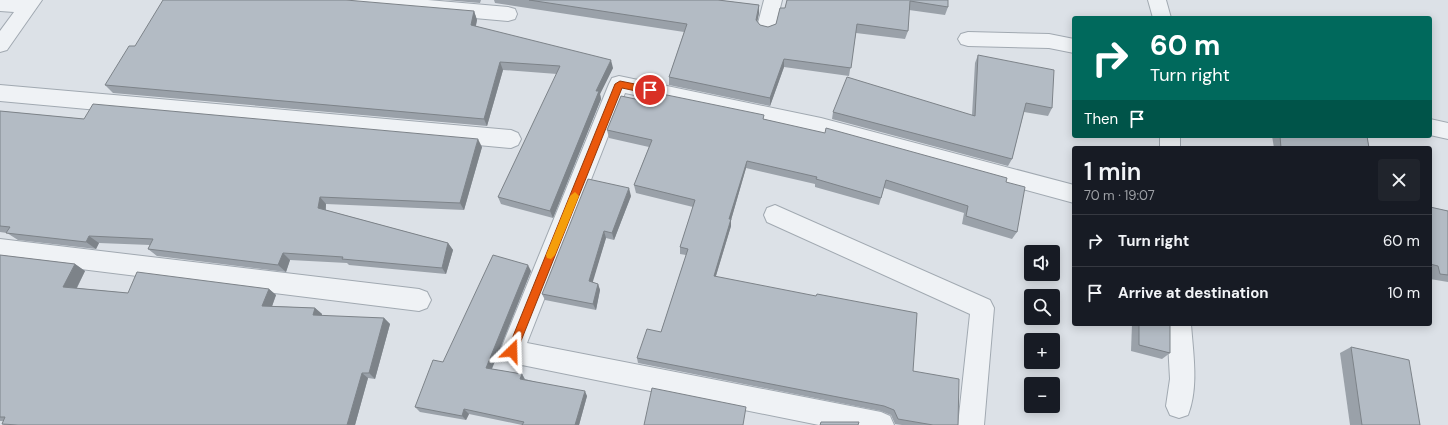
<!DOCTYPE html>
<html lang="en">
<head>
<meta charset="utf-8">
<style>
	body { margin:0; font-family:"DM Sans",sans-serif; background:#20242c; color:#f1f3f6; height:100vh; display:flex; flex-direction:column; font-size:15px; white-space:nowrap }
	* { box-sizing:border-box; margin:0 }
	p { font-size:13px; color:#9ea1a6 }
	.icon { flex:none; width:22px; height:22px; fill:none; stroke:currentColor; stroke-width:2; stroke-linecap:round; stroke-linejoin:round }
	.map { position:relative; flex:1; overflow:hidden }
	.sheet { position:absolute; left:1072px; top:146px; width:360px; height:180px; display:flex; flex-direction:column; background:#171b24; border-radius:4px; box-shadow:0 2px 10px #0003 }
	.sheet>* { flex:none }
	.guide { position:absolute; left:1072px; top:16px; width:360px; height:122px; border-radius:4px; box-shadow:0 2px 10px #0003; background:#00695c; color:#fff; overflow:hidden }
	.buttons { position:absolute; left:1024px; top:245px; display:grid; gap:8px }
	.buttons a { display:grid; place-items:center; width:36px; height:36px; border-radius:4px; background:#171b24; box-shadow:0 2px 10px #0003; font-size:20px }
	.pin { position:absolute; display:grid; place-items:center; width:34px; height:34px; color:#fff; margin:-17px; border:2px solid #fff; border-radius:50%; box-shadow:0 1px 4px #0007 }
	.me { position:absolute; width:44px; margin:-22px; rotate:22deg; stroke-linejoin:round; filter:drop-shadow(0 0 3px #0008) }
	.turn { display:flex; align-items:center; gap:14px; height:84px; padding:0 12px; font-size:18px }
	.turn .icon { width:52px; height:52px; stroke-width:2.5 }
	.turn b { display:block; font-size:28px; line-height:34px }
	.then { display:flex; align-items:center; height:38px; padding:0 12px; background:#0003; gap:8px; font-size:15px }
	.round { display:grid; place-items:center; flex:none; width:42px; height:42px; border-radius:4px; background:#20242c }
	.head { display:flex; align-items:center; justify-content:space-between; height:68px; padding:0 12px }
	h1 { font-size:24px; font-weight:600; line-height:30px }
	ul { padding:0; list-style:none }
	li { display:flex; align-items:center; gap:12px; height:52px; padding:0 12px; border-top:1px solid #363941 }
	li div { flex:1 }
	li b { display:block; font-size:15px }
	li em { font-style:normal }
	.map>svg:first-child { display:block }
</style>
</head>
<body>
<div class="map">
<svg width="1448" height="425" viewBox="0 0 1448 425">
	<rect width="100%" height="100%" fill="#dce1e7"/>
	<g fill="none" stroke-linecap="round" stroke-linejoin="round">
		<defs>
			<g id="minor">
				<polygon points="0,0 42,0 7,50 0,52 0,31 14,12 0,11"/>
				<polygon points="341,0 428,0 508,7 515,9 517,14 515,19 508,21 350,7 343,5"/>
				<polygon points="764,0 782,0 774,32 767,34 760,32 757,27"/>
				<polygon points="1148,0 1166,0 1171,18 1153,18"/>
				<polygon points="968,32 1049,34 1074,39 1074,53 1049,48 968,46 961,44 958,39 961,34"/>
				<polygon points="619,76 821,118 1074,185 1074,203 821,134 625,93 527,343 881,412 890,416 894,425 819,425 512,363 503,359 500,351 609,84 612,78"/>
				<polygon points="0,85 511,130 518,133 521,139 518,145 511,148 0,101"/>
				<polygon points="1430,119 1448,123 1448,139 1430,135"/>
				<rect x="1160" y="136" width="20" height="12"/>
				<polygon points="775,205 990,300 994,308 984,425 958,425 970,314 767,222 764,215 767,208"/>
				<polygon points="0,239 419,289 427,292 431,300 427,308 419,311 0,259"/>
				<path d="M1167,324H1191C1193,353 1199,387 1188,415L1179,418L1170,415L1166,406L1170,379Z"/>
			</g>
		</defs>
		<use href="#minor" stroke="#a1a9b1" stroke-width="2"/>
		<use href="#minor" fill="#eff2f5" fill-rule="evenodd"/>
	</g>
	<g fill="#9aa1a9">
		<polygon points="445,0 481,0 480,3"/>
		<polygon points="494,0 718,0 759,5 759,13 757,21 760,25 768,27 776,24 785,8 787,0 948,0 948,7 945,15 909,10 908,31 905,39 856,33 849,76 784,67 770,106 669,85 669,77 684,32 495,3"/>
		<polygon points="474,11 477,20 476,26 613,68 600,94 601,99 553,218 501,204 498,197 557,74 503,70 487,126 113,93 105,85 135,46"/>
		<polygon points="978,55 1052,108 1048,116 1024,112 1012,159 1008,166 832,119 833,112 972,115 975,63"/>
		<polygon points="659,104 764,119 1006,182 1017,232 1012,239 962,224 964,213 884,188 879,205 815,187 815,184 746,168 731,220 731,226 716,276 913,371 958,425 902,425 895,424 891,415 881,411 638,363 637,358 661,332 686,255 680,254 680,247 693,207 636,193 634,185 649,147 609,138 607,130"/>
		<polygon points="0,111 84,119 482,147 464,210 326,204 326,210 448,243 453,250 446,274 349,265 347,263 290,260 286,272 157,256 148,249 150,245 99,243 96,249 18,240 7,233 0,232"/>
		<polygon points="1272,136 1367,136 1369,148 1274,148"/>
		<polygon points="631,196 614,240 606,238 592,282 598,284 600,290 596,310 545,300 542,294"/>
		<polygon points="1430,207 1448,211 1448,282 1430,279"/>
		<polygon points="0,255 75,264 85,271 77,288 128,293 269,289 276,295 272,306 315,308 322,314 322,316 384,318 390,324 375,379 368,378 355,425 4,425 2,424 3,421 0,421"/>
		<polygon points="531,271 492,369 522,374 525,379 587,396 579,425 522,425 469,414 466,420 420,412 415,407 443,362"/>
		<polygon points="1132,324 1170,324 1170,353 1162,359 1131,351"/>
		<polygon points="1351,347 1420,425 1350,425 1340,353"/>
	</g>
	<g fill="#7d8389">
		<polygon points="759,5 759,13 756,28 756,20"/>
		<polygon points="474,11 477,20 474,33 471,25"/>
		<polygon points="784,59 784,67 770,106 770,98"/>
		<polygon points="611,60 613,68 600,94 601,99 553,218 550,211 596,91"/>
		<polygon points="500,62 503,70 487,126 484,119"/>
		<polygon points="478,139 482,147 464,210 460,203"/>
		<polygon points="747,161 746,168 731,220 731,226 714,282 714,276 729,219"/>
		<polygon points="629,188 631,196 614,240 612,233"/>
		<polygon points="320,197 326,204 325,215 318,208"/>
		<polygon points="604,231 606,238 591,288 589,281"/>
		<polygon points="89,236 99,243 96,249 86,242"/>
		<polygon points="448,243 453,250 446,274 442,268"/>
		<polygon points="283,253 290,260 286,272 278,265"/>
		<polygon points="75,264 85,271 74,293 63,287"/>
		<polygon points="528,265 531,271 490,373 486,368"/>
		<polygon points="598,284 600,290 596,310 593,304"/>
		<polygon points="269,289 276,295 270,312 262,306"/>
		<polygon points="315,308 322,314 320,321 313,315"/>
		<polygon points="384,318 390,324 375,379 369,373"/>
		<polygon points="362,373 368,378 355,425 347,425"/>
		<polygon points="522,374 525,380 520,379"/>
		<polygon points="585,391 587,396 579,425 575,425"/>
		<polygon points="464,409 469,414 466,420 462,416"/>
	</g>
	<g fill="#b3bbc4" stroke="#7d8389">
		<polygon points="163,0 346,0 474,11 471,25 611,60 596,91 599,91 550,211 498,197 560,66 500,62 484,119 105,85 129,46 135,46"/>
		<polygon points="529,0 718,0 759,5 756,20 760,25 768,27 776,24 780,8 785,8 787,0 948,0 948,7 910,1 908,31 857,24 851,68 784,59 770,98 669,77 687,24"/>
		<polygon points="978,55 1054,70 1052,108 1026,103 1012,159 833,112 847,77 975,116"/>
		<polygon points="662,94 764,115 763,119 825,133 826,128 1007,178 1006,182 1025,187 1017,232 966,216 968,206 886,180 881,198 816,179 817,177 747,161 729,219 731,219 714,276 816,296 817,294 917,313 913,371 959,379 958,425 933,425 898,419 894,410 884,406 637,358 647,329 661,332 688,249 680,247 695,200 634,185 652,140 607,130 621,96 659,104"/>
		<polygon points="93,104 478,139 460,203 320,197 318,208 448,243 442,268 342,259 343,257 283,253 278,265 148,249 153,239 89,236 86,242 6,233 10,227 0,226 0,111 84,119"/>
		<polygon points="1280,136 1367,136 1369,148 1281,148"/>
		<polygon points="588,179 629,188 612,233 604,231 589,281 598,284 593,304 542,294"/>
		<polygon points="1430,207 1448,211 1448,275 1440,274 1438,266 1430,264"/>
		<polygon points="0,255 75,264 63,287 128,293 137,272 269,289 262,306 315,308 313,315 384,318 369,373 362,373 347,425 18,425 2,424 5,417 0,417"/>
		<polygon points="493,255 528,265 486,368 522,374 520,379 585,391 575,425 522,425 524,422 464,409 462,416 415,407 433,360 443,362"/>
		<polygon points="1139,324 1170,324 1170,353 1139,345"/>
		<polygon points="1351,347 1409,360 1420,425 1362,425"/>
		<polygon points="652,388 746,407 743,425 644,425"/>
		<polygon points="821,422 859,422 858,425 820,425"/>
	</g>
	<polygon fill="#ea580c" stroke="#983908" points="620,81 650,87 655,90 650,94 622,88 517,351 516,354 512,356 508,354 507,351 615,84"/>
	<polygon fill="#f59e0b" points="575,192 579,196 555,255 551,259 547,258 546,255 570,196"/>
</svg>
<div class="buttons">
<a><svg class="icon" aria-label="sound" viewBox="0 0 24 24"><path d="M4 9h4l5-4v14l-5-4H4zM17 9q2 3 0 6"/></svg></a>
<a><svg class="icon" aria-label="search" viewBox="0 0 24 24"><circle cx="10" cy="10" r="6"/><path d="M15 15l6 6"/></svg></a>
<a>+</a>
<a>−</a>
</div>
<div class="pin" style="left:650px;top:90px;background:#d93025"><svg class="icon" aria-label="arrive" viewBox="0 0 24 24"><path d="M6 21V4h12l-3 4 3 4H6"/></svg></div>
<svg class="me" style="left:512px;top:351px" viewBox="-20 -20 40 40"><path d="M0-17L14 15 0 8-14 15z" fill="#ea580c" stroke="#fff" stroke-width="4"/></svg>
<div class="guide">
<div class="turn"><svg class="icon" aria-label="right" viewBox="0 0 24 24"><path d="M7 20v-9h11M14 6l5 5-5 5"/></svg><div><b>60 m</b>Turn right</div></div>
<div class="then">Then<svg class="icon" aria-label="arrive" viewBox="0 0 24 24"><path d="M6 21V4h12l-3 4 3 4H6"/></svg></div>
</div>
<section class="sheet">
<div class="head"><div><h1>1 min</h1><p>70 m · 19:07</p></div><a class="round"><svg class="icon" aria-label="close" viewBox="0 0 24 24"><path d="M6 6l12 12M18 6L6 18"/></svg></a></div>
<ul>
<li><svg class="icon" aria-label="right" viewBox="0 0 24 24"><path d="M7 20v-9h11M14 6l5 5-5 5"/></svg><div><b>Turn right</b></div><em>60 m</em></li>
<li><svg class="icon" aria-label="arrive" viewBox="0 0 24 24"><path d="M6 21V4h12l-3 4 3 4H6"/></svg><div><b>Arrive at destination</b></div><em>10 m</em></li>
</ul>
</section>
</div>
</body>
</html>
